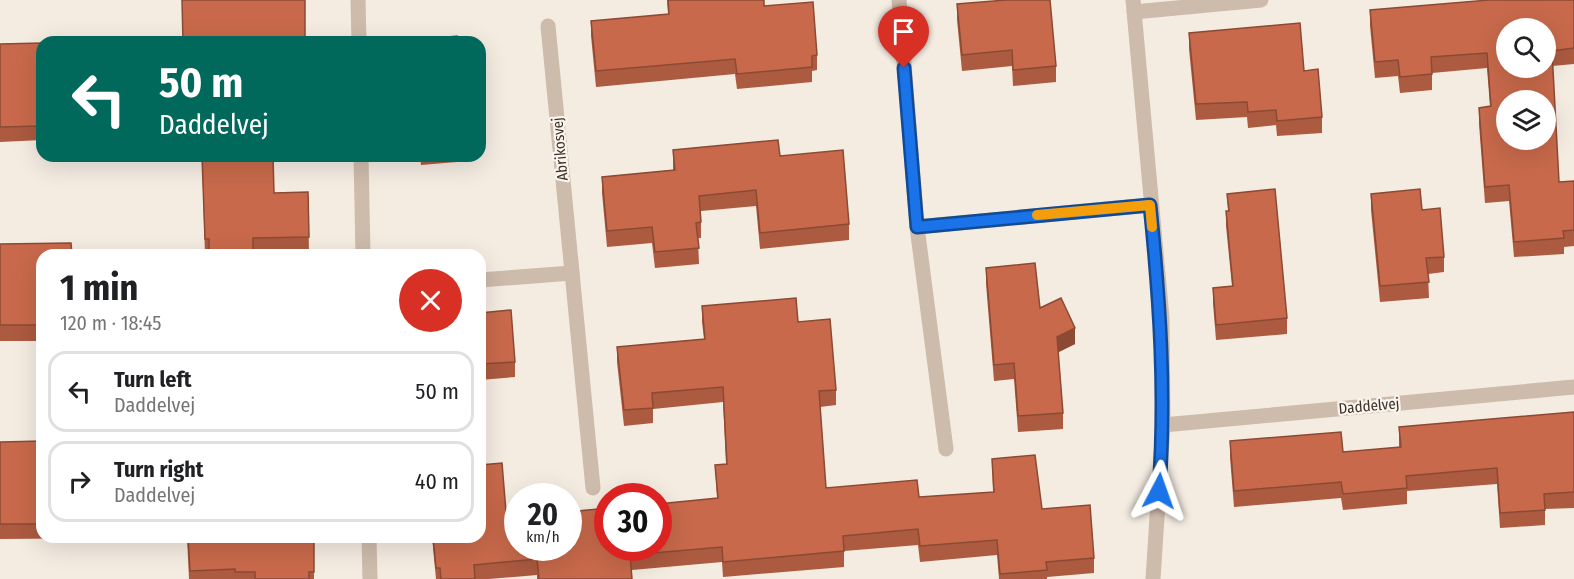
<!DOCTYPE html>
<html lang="en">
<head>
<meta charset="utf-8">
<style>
	body { margin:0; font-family:"Fira Sans Condensed",sans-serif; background:#f6f6f6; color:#202124; height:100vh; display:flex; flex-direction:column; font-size:22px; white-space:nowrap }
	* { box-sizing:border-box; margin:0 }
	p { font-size:20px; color:#757577 }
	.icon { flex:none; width:33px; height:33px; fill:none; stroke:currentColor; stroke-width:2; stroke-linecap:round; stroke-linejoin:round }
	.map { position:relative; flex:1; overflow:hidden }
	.details { position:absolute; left:36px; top:249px; width:450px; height:294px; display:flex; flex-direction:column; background:#fff; border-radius:18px; box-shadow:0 6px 24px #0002 }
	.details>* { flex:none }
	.hud { position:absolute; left:36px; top:36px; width:450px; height:126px; border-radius:18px; box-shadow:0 6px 24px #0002; background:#00695c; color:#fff; overflow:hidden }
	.controls { position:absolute; left:1496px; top:18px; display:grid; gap:12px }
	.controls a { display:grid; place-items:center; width:60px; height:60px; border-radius:50%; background:#fff; box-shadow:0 6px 24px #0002; font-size:30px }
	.speed { position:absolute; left:504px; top:483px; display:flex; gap:12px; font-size:30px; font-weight:700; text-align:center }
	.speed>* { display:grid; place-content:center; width:78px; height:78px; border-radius:50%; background:#fff; box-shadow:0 6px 24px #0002; line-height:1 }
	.speed small { font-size:15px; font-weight:400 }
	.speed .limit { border:9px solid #d22; background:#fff; color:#111 }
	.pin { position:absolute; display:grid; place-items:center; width:51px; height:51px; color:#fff; margin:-62px -26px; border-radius:50% 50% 50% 0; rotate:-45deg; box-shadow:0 0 6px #0007 }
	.pin .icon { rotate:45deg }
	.me { position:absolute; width:66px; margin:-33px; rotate:4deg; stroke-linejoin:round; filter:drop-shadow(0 0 4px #0008) }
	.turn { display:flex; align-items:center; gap:21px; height:126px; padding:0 24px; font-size:27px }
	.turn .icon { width:78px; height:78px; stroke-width:2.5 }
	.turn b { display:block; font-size:42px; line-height:51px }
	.round { display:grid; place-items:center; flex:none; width:63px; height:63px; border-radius:32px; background:#f6f6f6 }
	.headline { display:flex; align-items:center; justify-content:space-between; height:102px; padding:0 24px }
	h1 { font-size:36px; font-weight:700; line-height:45px }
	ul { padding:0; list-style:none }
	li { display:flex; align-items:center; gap:18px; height:81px; margin:0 12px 9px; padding:0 12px; border:3px solid #e0e0e0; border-radius:18px }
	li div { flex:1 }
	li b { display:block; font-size:22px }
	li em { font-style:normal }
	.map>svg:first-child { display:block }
</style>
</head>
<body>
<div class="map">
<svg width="1574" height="579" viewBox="0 0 1574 579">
	<rect width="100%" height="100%" fill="#f4ebe1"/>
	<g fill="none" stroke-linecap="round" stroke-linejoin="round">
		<g stroke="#cdbbac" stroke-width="15">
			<polyline points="358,0 359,42"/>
			<polyline points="899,0 917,227 946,449"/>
			<polyline points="1133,0 1162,318 1163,425 1153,579"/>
			<polyline points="1134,12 1261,0"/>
			<polyline points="548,26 593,488"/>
			<polyline points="361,156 363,255"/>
			<polyline points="917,227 1150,205"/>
			<polyline points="480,280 572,273"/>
			<polyline points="1163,425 1574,387"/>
			<polyline points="369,537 370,579"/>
		</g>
	</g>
	<g fill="#ac5a40">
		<polygon points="667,0 764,0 764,6 817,55 817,70 812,71 812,82 737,89 735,74 596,87 591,36 591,21 668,14"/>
		<polygon points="1574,0 1574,64 1552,66 1559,182 1574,181 1574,246 1564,247 1564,254 1514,257 1509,201 1485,203 1479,124 1479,108 1490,107 1487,68 1432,73 1432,90 1400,93 1398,76 1375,78 1370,26 1370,10"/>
		<polygon points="957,4 1056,66 1056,82 1013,86 1012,66 962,71 957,20"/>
		<polygon points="1189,33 1304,71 1322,117 1322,133 1277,136 1276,125 1248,128 1247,117 1196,120 1189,49"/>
		<polygon points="42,43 42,140 0,142 0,44"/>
		<polygon points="673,150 780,156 849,224 849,240 760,249 756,206 701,211 701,238 698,238 699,264 655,268 652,243 607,247 602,193 602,177 673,170"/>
		<polygon points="202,156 273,156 274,193 308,192 309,253 205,255"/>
		<polygon points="420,156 469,156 469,161 421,165"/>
		<polygon points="1227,194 1287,318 1287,334 1216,340 1213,303 1213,288 1232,286 1226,226 1226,211 1228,211"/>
		<polygon points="1371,194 1422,210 1444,257 1444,272 1428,274 1429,298 1380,302 1371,210"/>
		<polygon points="0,244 42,255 42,341 0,341"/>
		<polygon points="986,268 1075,344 1058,352 1063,413 1063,429 1018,432 1014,379 994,381 986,284"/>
		<polygon points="702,306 798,322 836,390 836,405 820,407 826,488 919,497 993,492 992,459 1042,509 1094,558 1094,573 1047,577 1047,579 999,579 997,555 920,562 918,545 844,551 844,567 723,577 722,562 632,570 632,579 537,579 537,575 489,579 436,579 432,537 480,537 506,512 518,548 717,498 715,465 726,464 723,402 653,409 653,423 624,426 617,362 617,347 704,339 702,322"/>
		<polygon points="480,313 515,362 515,377 480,380"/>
		<polygon points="1574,412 1574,508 1545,509 1545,525 1500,528 1497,484 1407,491 1407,504 1343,510 1341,498 1234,507 1230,457 1230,441 1343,452 1399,447 1399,427"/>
		<polygon points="42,441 42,537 129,537 129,538 0,539 0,442"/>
		<polygon points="187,537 314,537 314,579 189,579"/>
	</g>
	<polygon fill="#8c4a34" points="1075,328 1075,344 1057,353 1057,337"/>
	<g fill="#c8694b" stroke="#8c4a34" stroke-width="1.5" fill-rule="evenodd">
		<polygon points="182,0 305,0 305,42 183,42"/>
		<polygon points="668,0 764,0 764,6 813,2 817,55 812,56 812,67 737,74 735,59 596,71 591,21 669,14"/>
		<polygon points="1006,0 1050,0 1056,66 1013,70 1012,50 962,55 957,4"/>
		<path d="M1489,0H1574V48L1552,51L1559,182L1574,181V230L1563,231L1564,238L1514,242L1509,185L1485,187L1479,108L1491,106L1487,53L1431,57L1432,74L1400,77L1398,60L1375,62L1370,10ZM1506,28H1545V68H1506ZM1506,100H1545V140H1506Z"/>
		<polygon points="1300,23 1304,71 1318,69 1322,117 1277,121 1276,110 1248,112 1247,102 1196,104 1189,33"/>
		<polygon points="457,36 458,42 410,42 410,41"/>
		<polygon points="42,43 42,126 0,127 0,44"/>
		<polygon points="778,140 780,156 843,150 849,224 760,233 756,190 699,196 701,222 696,223 699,248 655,252 652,227 607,231 602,177 675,170 673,150"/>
		<polygon points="202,156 273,156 274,193 308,192 309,237 253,238 253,255 209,255 209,239 205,239"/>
		<polygon points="1275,189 1287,318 1216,325 1213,288 1233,286 1226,211 1229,211 1227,194"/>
		<polygon points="1420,189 1422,210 1440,208 1444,257 1426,258 1429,282 1380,286 1371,194"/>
		<polygon points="71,243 72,255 42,255 42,325 0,325 0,244"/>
		<polygon points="1035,263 1040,308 1061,298 1075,328 1057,337 1063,413 1018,416 1014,363 994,365 986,268"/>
		<polygon points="796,298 798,322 830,319 836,390 819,391 826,488 917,480 919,497 994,492 992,459 1035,455 1042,509 1090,505 1094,558 1046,562 1047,570 1000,574 997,540 920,546 918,529 843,536 844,551 723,562 722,547 630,555 632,579 539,579 537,559 474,565 475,579 441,579 440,568 436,568 433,537 480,537 480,465 502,463 506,512 518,511 518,548 568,548 568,512 608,508 608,548 658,548 658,504 718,498 715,465 727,464 723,387 652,393 653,408 624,410 617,347 705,339 702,306"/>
		<polygon points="511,310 515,362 480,364 480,313"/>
		<polygon points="1574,412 1574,492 1544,494 1545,510 1500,513 1497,468 1406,476 1407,488 1343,494 1341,482 1234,491 1230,441 1341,432 1343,452 1401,447 1399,427"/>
		<polygon points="42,441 42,524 0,524 0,442"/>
		<polygon points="188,537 314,537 314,572 309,572 309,579 255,579 255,572 235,572 235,569 190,571"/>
	</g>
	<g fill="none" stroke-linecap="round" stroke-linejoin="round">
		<defs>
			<path id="route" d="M904,68L917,227L1150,205C1160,303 1166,393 1159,491"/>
		</defs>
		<use href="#route" stroke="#114b97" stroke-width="15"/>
		<use href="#route" stroke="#1a73e8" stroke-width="10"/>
		<polyline stroke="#f59e0b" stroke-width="10" points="1037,215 1150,205 1152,227"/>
	</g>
	<g text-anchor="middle" stroke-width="4.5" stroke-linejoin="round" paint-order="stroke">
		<g font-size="15" fill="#3b302b" stroke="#fbf5ee">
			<text transform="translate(560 149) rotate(-95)" y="5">Abrikosvej</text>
			<text transform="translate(1369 406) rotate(-5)" y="5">Daddelvej</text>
		</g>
	</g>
</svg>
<div class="controls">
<a><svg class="icon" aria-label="search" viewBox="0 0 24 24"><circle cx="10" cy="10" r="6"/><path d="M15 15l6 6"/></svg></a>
<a><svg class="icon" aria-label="layers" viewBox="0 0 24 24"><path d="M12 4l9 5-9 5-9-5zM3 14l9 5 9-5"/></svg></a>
</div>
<div class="speed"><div>20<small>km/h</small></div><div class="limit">30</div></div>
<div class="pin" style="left:904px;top:68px;background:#d93025"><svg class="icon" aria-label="arrive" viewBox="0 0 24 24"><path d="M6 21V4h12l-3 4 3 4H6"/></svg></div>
<svg class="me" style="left:1159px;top:491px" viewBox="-20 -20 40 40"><path d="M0-17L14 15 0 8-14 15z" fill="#1a73e8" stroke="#fff" stroke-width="4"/></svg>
<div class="hud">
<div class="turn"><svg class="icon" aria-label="left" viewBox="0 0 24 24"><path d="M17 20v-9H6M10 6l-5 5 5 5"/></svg><div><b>50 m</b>Daddelvej</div></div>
</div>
<section class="details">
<div class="headline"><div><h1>1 min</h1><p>120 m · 18:45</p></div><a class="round" style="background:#d93025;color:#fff"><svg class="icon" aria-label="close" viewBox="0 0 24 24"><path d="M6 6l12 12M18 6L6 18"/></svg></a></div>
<ul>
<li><svg class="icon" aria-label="left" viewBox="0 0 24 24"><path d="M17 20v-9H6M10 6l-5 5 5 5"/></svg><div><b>Turn left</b><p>Daddelvej</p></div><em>50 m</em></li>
<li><svg class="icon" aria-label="right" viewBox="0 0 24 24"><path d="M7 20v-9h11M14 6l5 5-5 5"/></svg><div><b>Turn right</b><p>Daddelvej</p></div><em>40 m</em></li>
</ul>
</section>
</div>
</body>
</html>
